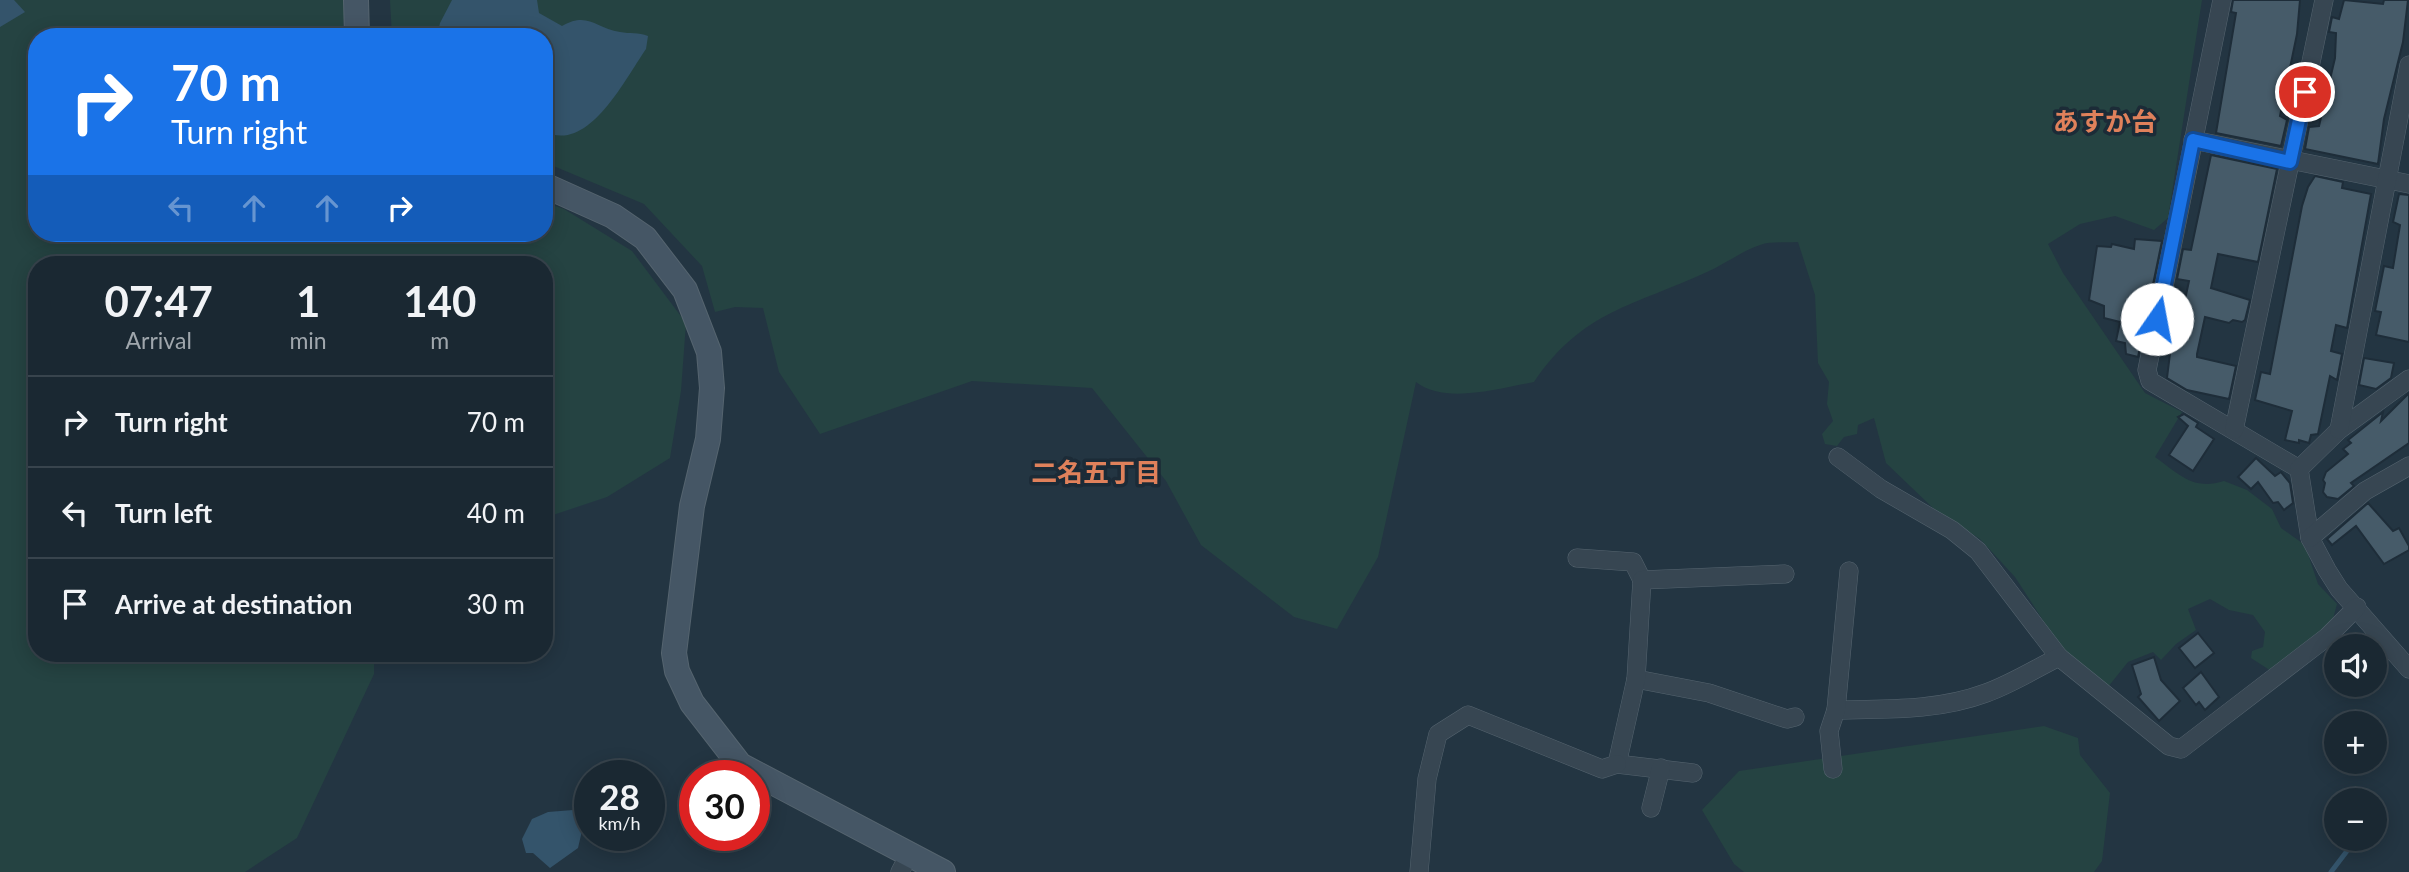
<!DOCTYPE html>
<html lang="en">
<head>
<meta charset="utf-8">
<style>
	body { margin:0; font-family:Lato,"Noto Sans JP",sans-serif; background:#23303a; color:#f1f3f6; height:100vh; display:flex; flex-direction:column; font-size:26px; white-space:nowrap }
	* { box-sizing:border-box; margin:0 }
	p { font-size:23px; color:#9fa6ac }
	.icon { flex:none; width:38px; height:38px; fill:none; stroke:currentColor; stroke-width:2; stroke-linecap:round; stroke-linejoin:round }
	.map { position:relative; flex:1; overflow:hidden }
	.drawer { position:absolute; left:28px; top:256px; width:525px; height:406px; display:flex; flex-direction:column; background:#1a2832; border-radius:28px; box-shadow:0 4px 18px #0003,0 0 0 2px #38444d }
	.drawer>* { flex:none }
	.guide { position:absolute; left:28px; top:28px; width:525px; height:214px; border-radius:28px; box-shadow:0 4px 18px #0003,0 0 0 2px #38444d; background:#1a73e8; color:#fff; overflow:hidden }
	.buttons { position:absolute; left:2324px; top:634px; display:grid; gap:14px }
	.buttons a { display:grid; place-items:center; width:63px; height:63px; border-radius:50%; background:#1a2832; box-shadow:0 4px 18px #0003,0 0 0 2px #38444d; font-size:35px }
	.speed { position:absolute; left:574px; top:760px; display:flex; gap:14px; font-size:35px; font-weight:700; text-align:center }
	.speed>* { display:grid; place-content:center; width:91px; height:91px; border-radius:50%; background:#1a2832; box-shadow:0 4px 18px #0003,0 0 0 2px #38444d; line-height:1 }
	.speed small { font-size:18px; font-weight:400 }
	.speed .limit { border:10px solid #d22; background:#fff; color:#111 }
	.pin { position:absolute; display:grid; place-items:center; width:60px; height:60px; color:#fff; margin:-30px; border:4px solid #fff; border-radius:50%; box-shadow:0 2px 7px #0007 }
	.me { position:absolute; width:77px; margin:-38px; rotate:12deg; stroke-linejoin:round; filter:drop-shadow(0 0 5px #0008) }
	.turn { display:flex; align-items:center; gap:24px; height:147px; padding:0 28px; font-size:32px }
	.turn .icon { width:91px; height:91px; stroke-width:2.5 }
	.turn b { display:block; font-size:49px; line-height:60px }
	.lanes { display:flex; align-items:center; height:66px; padding:0 28px; background:#0003; justify-content:center; gap:35px; direction:ltr }
	.lanes .off { opacity:.35 }
	.eta { display:flex; justify-content:space-evenly; align-items:center; height:119px; text-align:center }
	.eta b { font-size:42px; font-weight:700; line-height:49px }
	ul { padding:0; list-style:none }
	li { display:flex; align-items:center; gap:21px; height:91px; padding:0 28px; border-top:2px solid #38444d }
	li div { flex:1 }
	li b { display:block; font-size:26px }
	li em { font-style:normal }
	.map>svg:first-child { display:block }
</style>
</head>
<body>
<div class="map">
<svg width="2409" height="872" viewBox="0 0 2409 872">
	<rect width="100%" height="100%" fill="#233542"/>
	<g fill="#254342">
		<polygon points="0,0 346,0 342,37 37,37 37,233 544,233 544,202 564,209 632,251 686,323 681,391 670,458 607,497 544,518 544,264 37,264 37,653 374,653 374,674 297,838 245,872 0,872"/>
		<path d="M390,0H2202L2168,218L2154,230L2115,216L2080,224L2048,244L2063,273L2145,393L2182,412L2155,457C2179,474 2193,491 2224,481L2247,490L2272,509L2281,528L2305,545L2318,584L2337,604L2331,626L2271,671L2251,658L2252,651L2263,647L2265,632L2253,615L2229,610L2210,599L2188,609L2196,630L2176,644L2161,660L2153,652L2128,662L2108,687L2063,651L2015,577L1980,539L1934,509L1886,463L1874,418L1858,425L1857,434L1844,437L1837,446L1825,444L1822,434L1833,421L1827,404L1829,382L1818,363L1815,295L1798,242C1786,243 1771,241 1760,245C1742,251 1725,264 1707,272C1634,306 1583,310 1534,382C1501,388 1445,405 1416,382L1378,557L1337,629L1294,617L1201,545L1166,481L1092,388L972,381L820,434L779,372L763,308L735,307L715,312L702,266L644,204L544,162V37H392Z"/>
		<polygon points="2044,726 2078,738 2080,755 2110,793 2102,861 2094,872 1744,872 1734,864 1702,810 1739,771"/>
	</g>
	<g fill="#34546b">
		<polygon points="0,0 14,0 25,12 0,27"/>
		<path d="M452,0H537L539,13L562,26C588,11 595,28 620,32C630,34 638,32 648,36L646,49C625,79 588,155 544,131V37H437L440,23Z"/>
		<polygon points="573,810 584,822 578,848 550,868 533,853 526,853 522,839 532,819 548,812"/>
	</g>
	<g fill="none" stroke-linecap="round" stroke-linejoin="round">
		<polyline stroke="#34546b" stroke-width="5" points="2331,872 2347,851 2346,838"/>
	</g>
	<g fill="#465b69" stroke="#1e2d39" stroke-width="2">
		<polygon points="2233,0 2300,0 2297,34 2280,116 2287,120 2281,146 2216,133 2236,13 2231,12"/>
		<polygon points="2344,0 2383,4 2384,0 2408,0 2403,42 2384,119 2378,164 2305,149 2309,127 2319,126 2335,58 2336,33 2329,32 2332,17 2339,19"/>
		<polygon points="2211,155 2277,169 2258,262 2218,254 2211,288 2250,300 2245,320 2242,322 2233,320 2229,323 2205,317 2197,354 2197,357 2236,366 2229,399 2187,390 2167,378 2174,321 2169,320 2171,306 2183,309 2189,281 2177,279 2183,249 2191,250"/>
		<polygon points="2315,176 2343,182 2342,188 2371,194 2347,328 2336,325 2331,351 2342,354 2337,380 2330,376 2318,434 2311,435 2309,443 2299,440 2299,443 2285,440 2292,411 2255,400 2261,372 2270,374 2302,206 2308,187"/>
		<polygon points="2399,194 2409,195 2409,342 2376,335 2381,312 2375,311 2384,266 2393,268 2400,225 2393,222"/>
		<polygon points="2135,239 2162,241 2138,357 2126,354 2125,343 2116,341 2120,322 2104,318 2104,306 2089,300 2097,246 2111,247 2112,244 2134,249"/>
		<polygon points="2364,358 2394,363 2391,378 2376,389 2359,385"/>
		<polygon points="2409,393 2409,443 2351,483 2354,486 2338,499 2327,497 2323,492 2325,483 2323,480 2326,472 2348,454 2343,449 2351,443 2348,440 2383,412 2381,421"/>
		<polygon points="2184,414 2198,423 2196,427 2214,439 2193,471 2169,455 2188,426 2178,417"/>
		<polygon points="2256,458 2275,476 2281,472 2290,483 2293,503 2284,510 2278,502 2273,503 2258,482 2251,489 2238,477"/>
		<polygon points="2368,503 2393,531 2399,528 2409,546 2409,550 2384,564 2356,526 2332,545 2327,539"/>
		<polygon points="2198,633 2214,653 2195,668 2179,648"/>
		<polygon points="2154,657 2161,680 2180,701 2159,721 2138,697 2141,694 2132,665"/>
		<polygon points="2201,672 2219,697 2205,710 2199,702 2196,705 2183,688"/>
	</g>
	<g fill="none" stroke-linecap="round" stroke-linejoin="round">
		<defs>
			<g id="street">
				<polyline points="2222,0 2147,370 2150,381 2299,469"/>
				<polyline points="2193,140 2409,184"/>
				<polyline points="2409,379 2339,430 2299,469 2310,538 2327,570 2339,589 2409,669"/>
				<polyline points="2234,430 2324,0"/>
				<polyline points="2339,430 2409,65"/>
				<polyline points="1838,457 1881,489 1952,530 1978,551 2059,657"/>
				<polyline points="2310,538 2365,491 2409,466"/>
				<polyline points="1577,558 1633,562 1642,580"/>
				<polyline points="1636,679 1709,693 1787,719 1795,717"/>
				<path d="M1836,710C1886,709 1938,711 1986,693C2011,684 2035,669 2059,657L2169,746L2181,749L2327,637L2357,607"/>
				<polyline points="1833,769 1829,731 1836,710 1849,571"/>
				<polyline points="1693,773 1617,764 1636,679 1642,580 1785,574"/>
				<polyline points="1651,808 1661,768"/>
				<polyline points="900,872 909,855"/>
				<polyline points="1419,872 1427,779 1438,734 1468,715 1602,769 1617,764"/>
			</g>
			<g id="secondary">
				<polyline points="356,0 357,37"/>
				<polyline points="544,185 613,216 645,238 685,290 709,352 712,388 708,439 692,506 674,653 677,671 692,703 740,765 943,872"/>
			</g>
		</defs>
		<use href="#street" stroke="#55646f" stroke-width="19"/>
		<use href="#secondary" stroke="#55646f" stroke-width="26"/>
		<use href="#street" stroke="#374652" stroke-width="18"/>
		<use href="#secondary" stroke="#455665" stroke-width="24"/>
	</g>
	<g fill="none" stroke-linecap="round" stroke-linejoin="round">
		<defs>
			<polyline id="route" points="2157,319 2193,140 2290,162 2305,92"/>
		</defs>
		<use href="#route" stroke="#114b97" stroke-width="18"/>
		<use href="#route" stroke="#1a73e8" stroke-width="12"/>
	</g>
	<g text-anchor="middle" stroke-width="7" stroke-linejoin="round" paint-order="stroke">
		<g font-size="26" font-weight="bold" fill="#e0815b" stroke="#1c2b37">
			<text x="2105" y="131">あすか台</text>
			<text x="1096" y="482">二名五丁目</text>
		</g>
	</g>
</svg>
<div class="buttons">
<a><svg class="icon" aria-label="sound" viewBox="0 0 24 24"><path d="M4 9h4l5-4v14l-5-4H4zM17 9q2 3 0 6"/></svg></a>
<a>+</a>
<a>−</a>
</div>
<div class="speed"><div>28<small>km/h</small></div><div class="limit">30</div></div>
<div class="pin" style="left:2305px;top:92px;background:#d93025"><svg class="icon" aria-label="arrive" viewBox="0 0 24 24"><path d="M6 21V4h12l-3 4 3 4H6"/></svg></div>
<svg class="me" style="left:2157px;top:319px" viewBox="-20 -20 40 40"><circle r="19" fill="#fff"/><path d="M0-13L10 11 0 6-10 11z" fill="#1a73e8"/></svg>
<div class="guide">
<div class="turn"><svg class="icon" aria-label="right" viewBox="0 0 24 24"><path d="M7 20v-9h11M14 6l5 5-5 5"/></svg><div><b>70 m</b>Turn right</div></div>
<div class="lanes"><svg class="icon off" aria-label="left" viewBox="0 0 24 24"><path d="M17 20v-9H6M10 6l-5 5 5 5"/></svg><svg class="icon off" aria-label="ahead" viewBox="0 0 24 24"><path d="M12 20V5M6 11l6-6 6 6"/></svg><svg class="icon off" aria-label="ahead" viewBox="0 0 24 24"><path d="M12 20V5M6 11l6-6 6 6"/></svg><svg class="icon" aria-label="right" viewBox="0 0 24 24"><path d="M7 20v-9h11M14 6l5 5-5 5"/></svg></div>
</div>
<section class="drawer">
<div class="eta">
<div><b>07:47</b><p>Arrival</p></div>
<div><b>1</b><p>min</p></div>
<div><b>140</b><p>m</p></div>
</div>
<ul>
<li><svg class="icon" aria-label="right" viewBox="0 0 24 24"><path d="M7 20v-9h11M14 6l5 5-5 5"/></svg><div><b>Turn right</b></div><em>70 m</em></li>
<li><svg class="icon" aria-label="left" viewBox="0 0 24 24"><path d="M17 20v-9H6M10 6l-5 5 5 5"/></svg><div><b>Turn left</b></div><em>40 m</em></li>
<li><svg class="icon" aria-label="arrive" viewBox="0 0 24 24"><path d="M6 21V4h12l-3 4 3 4H6"/></svg><div><b>Arrive at destination</b></div><em>30 m</em></li>
</ul>
</section>
</div>
</body>
</html>
